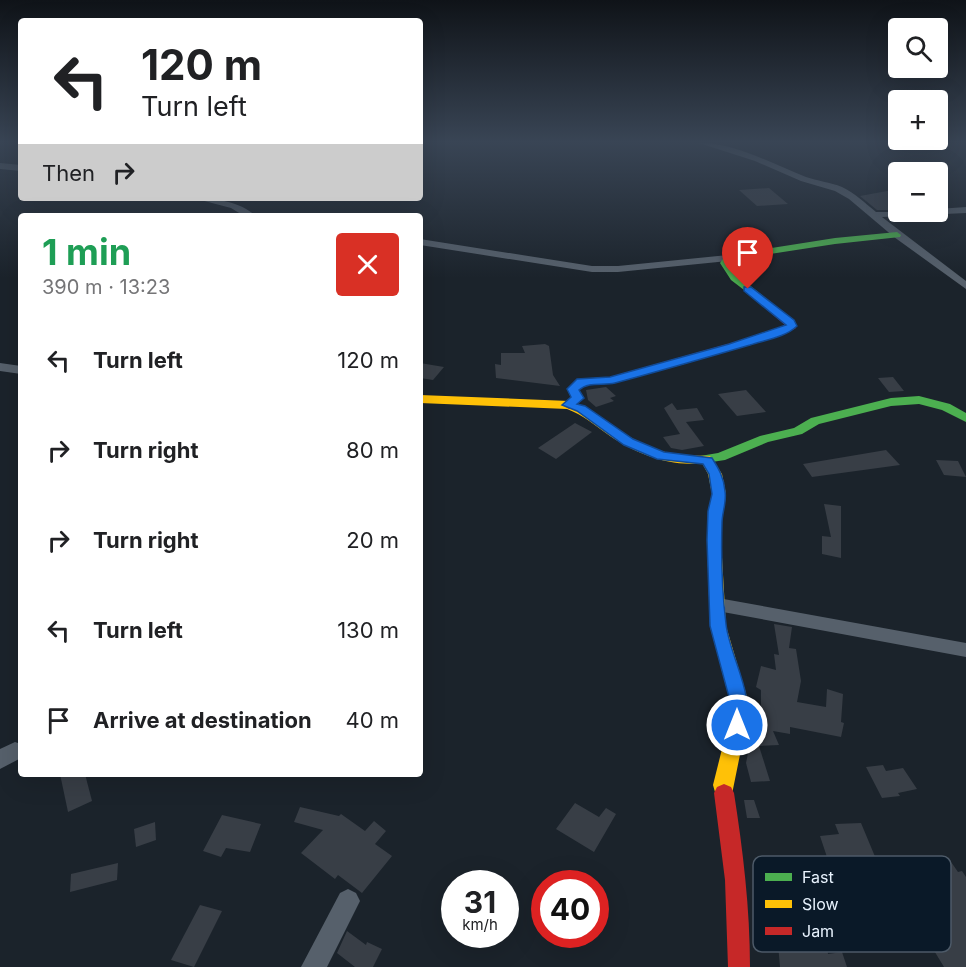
<!DOCTYPE html>
<html lang="en">
<head>
<meta charset="utf-8">
<style>
	body { margin:0; font-family:Inter,sans-serif; background:#f2f2f2; color:#202124; height:100vh; display:flex; flex-direction:column; font-size:22px; white-space:nowrap }
	* { box-sizing:border-box; margin:0 }
	p { font-size:20px; color:#757577 }
	.icon { flex:none; width:33px; height:33px; fill:none; stroke:currentColor; stroke-width:2; stroke-linecap:round; stroke-linejoin:round }
	.map { position:relative; flex:1; overflow:hidden }
	.side { position:absolute; left:18px; top:213px; width:405px; height:564px; display:flex; flex-direction:column; background:#fff; border-radius:6px; box-shadow:0 6px 24px #0002 }
	.side>* { flex:none }
	.hud { position:absolute; left:18px; top:18px; width:405px; height:183px; border-radius:6px; box-shadow:0 6px 24px #0002; background:#fff; color:#202124; overflow:hidden }
	.buttons { position:absolute; left:888px; top:18px; display:grid; gap:12px }
	.buttons a { display:grid; place-items:center; width:60px; height:60px; border-radius:6px; background:#fff; box-shadow:0 6px 24px #0002; font-size:30px }
	.speed { position:absolute; left:441px; top:870px; display:flex; gap:12px; font-size:30px; font-weight:700; text-align:center }
	.speed>* { display:grid; place-content:center; width:78px; height:78px; border-radius:50%; background:#fff; box-shadow:0 6px 24px #0002; line-height:1 }
	.speed small { font-size:15px; font-weight:400 }
	.speed .limit { border:9px solid #d22; background:#fff; color:#111 }
	.pin { position:absolute; display:grid; place-items:center; width:51px; height:51px; color:#fff; margin:-62px -26px; border-radius:50% 50% 50% 0; rotate:-45deg; box-shadow:0 0 6px #0007 }
	.pin .icon { rotate:45deg }
	.me { position:absolute; width:66px; margin:-33px; rotate:0deg; stroke-linejoin:round; filter:drop-shadow(0 0 4px #0008) }
	.turn { display:flex; align-items:center; gap:21px; height:126px; padding:0 24px; font-size:27px }
	.turn .icon { width:78px; height:78px; stroke-width:2.5 }
	.turn b { display:block; font-size:42px; line-height:51px }
	.then { display:flex; align-items:center; height:57px; padding:0 24px; background:#0003; gap:12px; font-size:22px }
	.round { display:grid; place-items:center; flex:none; width:63px; height:63px; border-radius:6px; background:#f2f2f2 }
	.summary { display:flex; align-items:center; justify-content:space-between; height:102px; padding:0 24px }
	h1 { font-size:36px; font-weight:700; line-height:45px; color:#1e9e55 }
	ul { padding:0; list-style:none }
	li { display:flex; align-items:center; gap:18px; height:90px; padding:0 24px }
	li div { flex:1 }
	li b { display:block; font-size:22px }
	li em { font-style:normal }
	.map>svg:first-child { display:block }
</style>
</head>
<body>
<div class="map">
<svg width="966" height="967" viewBox="0 0 966 967">
	<rect width="100%" height="100%" fill="#1b232b"/>
	<g fill="#383e46">
		<polygon points="769,188 788,204 757,206 739,190"/>
		<polygon points="898,189 898,210 877,210 860,196"/>
		<polygon points="545,344 549,346 553,375 560,386 496,378 495,364 501,365 501,353 525,353 522,346"/>
		<polygon points="420,363 444,367 433,380 420,378"/>
		<polygon points="893,377 904,391 889,392 878,378"/>
		<polygon points="606,387 616,396 610,398 614,401 596,407 588,400 586,390"/>
		<polygon points="746,390 766,412 737,416 718,394"/>
		<polygon points="672,403 677,410 697,408 704,420 686,422 704,446 682,450 671,448 663,437 680,434 664,408"/>
		<polygon points="575,423 592,432 556,459 538,448"/>
		<polygon points="886,450 900,465 812,477 803,464"/>
		<polygon points="936,460 958,461 966,477 944,475"/>
		<polygon points="824,504 841,506 841,558 822,554 822,536 831,537"/>
		<polygon points="774,624 792,627 789,648 796,649 801,681 797,702 826,707 827,689 843,694 841,722 844,723 841,737 790,727 790,734 773,731 779,745 759,746 770,781 751,782 746,763 754,723 761,726 761,690 756,687 761,666 776,670 774,654 779,655"/>
		<polygon points="883,765 886,771 903,768 917,789 898,793 900,796 882,798 866,767"/>
		<polygon points="60,774 85,774 92,801 68,812"/>
		<polygon points="744,800 754,800 760,818 747,818"/>
		<polygon points="575,803 599,817 606,808 616,814 594,852 556,829"/>
		<polygon points="300,807 339,816 341,814 365,831 374,821 386,831 375,844 392,856 362,893 338,875 335,879 301,853 323,830 294,822"/>
		<polygon points="222,815 261,824 250,852 226,848 221,857 203,851"/>
		<polygon points="155,822 156,840 136,847 134,829"/>
		<polygon points="861,823 881,871 949,859 958,872 962,871 966,877 966,967 944,967 913,916 900,918 896,910 879,913 854,858 828,860 820,836 839,834 835,824"/>
		<polygon points="118,863 117,880 70,892 71,874"/>
		<polygon points="200,905 222,911 194,967 171,960"/>
		<polygon points="787,927 825,932 828,954 842,952 847,967 780,967 778,944 789,946"/>
		<polygon points="347,931 366,945 367,942 382,949 373,967 355,967 337,953"/>
	</g>
	<g fill="none" stroke-linecap="round" stroke-linejoin="round">
		<g fill="#56606b" fill-rule="evenodd">
			<path d="M699,143C737,143 772,164 806,177C817,181 830,182 842,187C855,193 865,203 876,212H938V209L966,207V213L882,217L966,281V289L894,237L849,199L835,191L801,181L755,161Z"/>
			<polygon points="0,163 21,165 21,171 0,169"/>
			<path d="M193,198C215,198 239,201 256,216H244L231,208Z"/>
			<polygon points="420,239 592,266 618,266 728,255 733,258 728,261 618,272 592,272 420,245"/>
			<polygon points="0,363 21,366 21,374 0,371"/>
			<polygon points="718,598 966,643 966,657 712,610 709,605 712,600"/>
			<polygon points="15,742 21,744 21,758 0,769 0,749"/>
			<polygon points="348,889 356,893 360,901 327,967 301,967 340,893"/>
		</g>
		<g fill="#4caf50" fill-rule="evenodd">
			<polygon points="897,232 901,235 900,237 835,244 731,260 730,263 738,276 773,304 774,306 769,309 731,280 720,263 725,256 728,255 835,238"/>
			<polygon points="919,396 950,404 966,413 966,422 942,410 919,404 891,406 819,424 802,434 768,442 725,460 705,463 698,459 700,456 718,453 760,436 794,428 811,418 891,398"/>
		</g>
		<path fill="#ffc107" fill-rule="evenodd" d="M420,395L569,401L589,410L626,435L651,448L676,455L710,456L722,474L726,494L722,511L721,540L726,626L747,697L746,725L731,799L724,802L717,799L713,785L728,725L729,697L710,626L707,540L708,511L712,494L708,474L702,463C669,467 637,454 610,436C596,426 583,415 567,409L420,403Z"/>
		<g fill="#c62828" fill-rule="evenodd">
			<polygon points="769,303 796,324 796,328 785,334 615,382 584,385 579,390 583,398 573,408 569,409 563,405 571,397 567,389 577,380 610,377 777,330 785,325 765,308 765,304"/>
			<path d="M724,784L731,787L734,793C743,851 750,908 750,967H728L725,880L714,793L717,787Z"/>
		</g>
	</g>
	<linearGradient id="sky" x2="0" y2="1"><stop stop-color="#0f1318"/><stop offset="0.51" stop-color="#394555"/><stop offset="1" stop-color="#394555" stop-opacity="0"/></linearGradient>
	<rect width="966" height="278" fill="url(#sky)"/>
	<path fill="#1a73e8" stroke="#114b97" stroke-width="1.5" d="M744,287H751L794,320L797,326C786,337 765,340 750,345C705,358 660,371 615,383C603,386 589,381 579,390L584,398L577,404L585,406L633,439L664,452L712,458C719,469 724,478 725,491C727,501 722,513 722,523C721,556 722,591 726,624C729,655 758,700 744,731L737,733L731,731L728,725L729,697L710,626L707,540L708,511L712,494L709,474L703,464L657,459L624,445L577,411L562,405L571,397L567,389L577,379L610,377L729,344L786,325L744,291Z"/>
	<rect x="753" y="856" width="198" height="96" rx="9" fill="#0a1928" stroke="#4d5a68" stroke-width="1.5"/>
	<rect x="765" y="873" width="27" height="8" fill="#4caf50"/>
	<rect x="765" y="900" width="27" height="8" fill="#ffc107"/>
	<rect x="765" y="927" width="27" height="8" fill="#c62828"/>
	<g font-size="16" fill="#e9f3fe">
		<text x="802" y="883">Fast</text>
		<text x="802" y="910">Slow</text>
		<text x="802" y="937">Jam</text>
	</g>
</svg>
<div class="buttons">
<a><svg class="icon" aria-label="search" viewBox="0 0 24 24"><circle cx="10" cy="10" r="6"/><path d="M15 15l6 6"/></svg></a>
<a>+</a>
<a>−</a>
</div>
<div class="speed"><div>31<small>km/h</small></div><div class="limit">40</div></div>
<div class="pin" style="left:748px;top:289px;background:#d93025"><svg class="icon" aria-label="arrive" viewBox="0 0 24 24"><path d="M6 21V4h12l-3 4 3 4H6"/></svg></div>
<svg class="me" style="left:737px;top:725px" viewBox="-20 -20 40 40"><circle r="17" fill="#1a73e8" stroke="#fff" stroke-width="3"/><path d="M0-11L8 9 0 5-8 9z" fill="#fff"/></svg>
<div class="hud">
<div class="turn"><svg class="icon" aria-label="left" viewBox="0 0 24 24"><path d="M17 20v-9H6M10 6l-5 5 5 5"/></svg><div><b>120 m</b>Turn left</div></div>
<div class="then">Then<svg class="icon" aria-label="right" viewBox="0 0 24 24"><path d="M7 20v-9h11M14 6l5 5-5 5"/></svg></div>
</div>
<section class="side">
<div class="summary"><div><h1>1 min</h1><p>390 m · 13:23</p></div><a class="round" style="background:#d93025;color:#fff"><svg class="icon" aria-label="close" viewBox="0 0 24 24"><path d="M6 6l12 12M18 6L6 18"/></svg></a></div>
<ul>
<li><svg class="icon" aria-label="left" viewBox="0 0 24 24"><path d="M17 20v-9H6M10 6l-5 5 5 5"/></svg><div><b>Turn left</b></div><em>120 m</em></li>
<li><svg class="icon" aria-label="right" viewBox="0 0 24 24"><path d="M7 20v-9h11M14 6l5 5-5 5"/></svg><div><b>Turn right</b></div><em>80 m</em></li>
<li><svg class="icon" aria-label="right" viewBox="0 0 24 24"><path d="M7 20v-9h11M14 6l5 5-5 5"/></svg><div><b>Turn right</b></div><em>20 m</em></li>
<li><svg class="icon" aria-label="left" viewBox="0 0 24 24"><path d="M17 20v-9H6M10 6l-5 5 5 5"/></svg><div><b>Turn left</b></div><em>130 m</em></li>
<li><svg class="icon" aria-label="arrive" viewBox="0 0 24 24"><path d="M6 21V4h12l-3 4 3 4H6"/></svg><div><b>Arrive at destination</b></div><em>40 m</em></li>
</ul>
</section>
</div>
</body>
</html>
